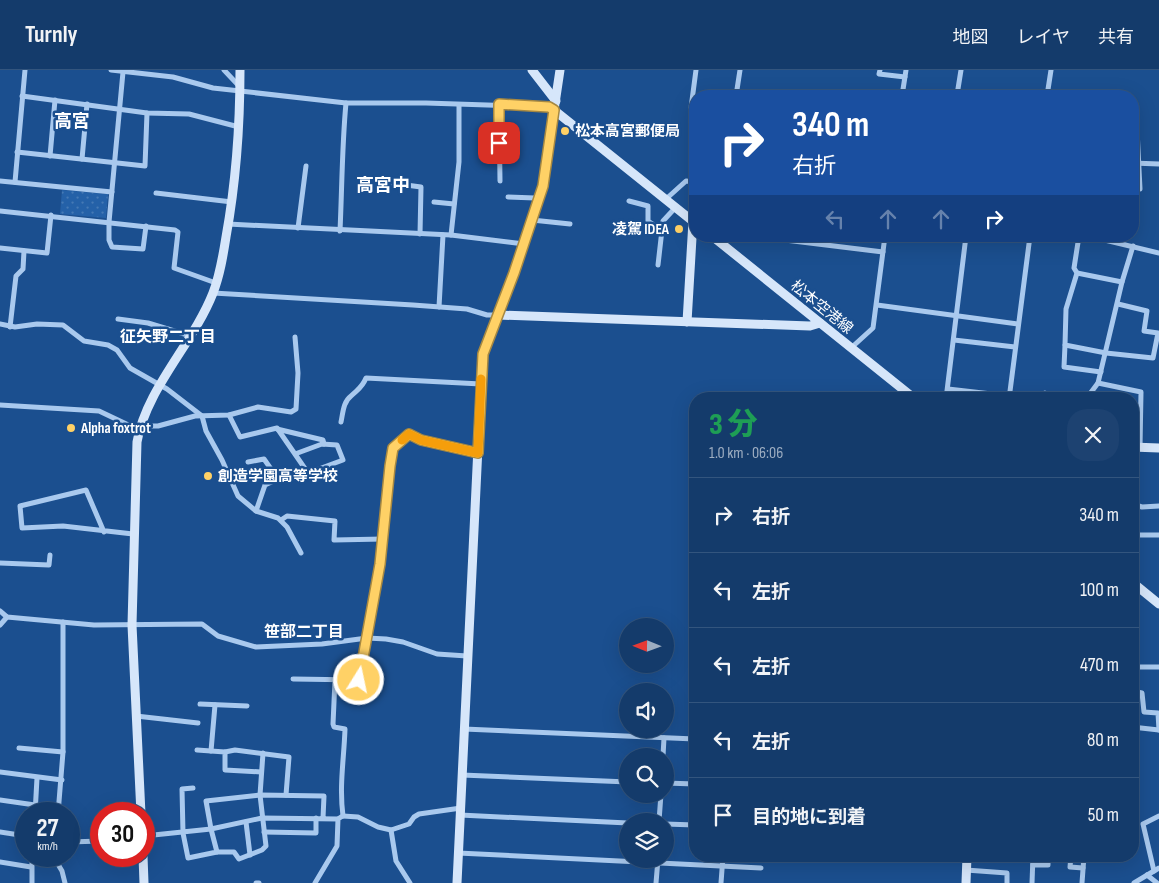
<!DOCTYPE html>
<html lang="ja">
<head>
<meta charset="utf-8">
<style>
	body { margin:0; font-family:"Sofia Sans Condensed","Noto Sans JP",sans-serif; background:#1d4271; color:#f1f3f6; height:100vh; display:flex; flex-direction:column; font-size:19px; white-space:nowrap }
	* { box-sizing:border-box; margin:0 }
	p { font-size:16px; color:#9dadc1 }
	.icon { flex:none; width:28px; height:28px; fill:none; stroke:currentColor; stroke-width:2; stroke-linecap:round; stroke-linejoin:round }
	.map { position:relative; flex:1; overflow:hidden }
	.side { position:absolute; left:689px; top:322px; width:450px; height:470px; display:flex; flex-direction:column; background:#143b6b; border-radius:20px; box-shadow:0 5px 20px #0002,0 0 0 1px #33557e }
	.side>* { flex:none }
	.top-card { position:absolute; left:689px; top:20px; width:450px; height:152px; border-radius:20px; box-shadow:0 5px 20px #0002,0 0 0 1px #33557e; background:#1a4fa0; color:#fff; overflow:hidden }
	.needle { width:32px; rotate:271deg }
	.buttons { position:absolute; left:619px; top:548px; display:grid; gap:10px }
	.buttons a { display:grid; place-items:center; width:55px; height:55px; border-radius:50%; background:#143b6b; box-shadow:0 5px 20px #0002,0 0 0 1px #33557e; font-size:25px }
	.speed { position:absolute; left:15px; top:732px; display:flex; gap:10px; font-size:25px; font-weight:700; text-align:center }
	.speed>* { display:grid; place-content:center; width:65px; height:65px; border-radius:50%; background:#143b6b; box-shadow:0 5px 20px #0002,0 0 0 1px #33557e; line-height:1 }
	.speed small { font-size:12px; font-weight:400 }
	.speed .limit { border:8px solid #d22; background:#fff; color:#111 }
	.pin { position:absolute; display:grid; place-items:center; width:42px; height:42px; color:#fff; margin:-21px; border-radius:10px; box-shadow:0 2px 8px #0006 }
	.me { position:absolute; width:55px; margin:-28px; rotate:10deg; stroke-linejoin:round; filter:drop-shadow(0 0 4px #0008) }
	.turn { display:flex; align-items:center; gap:18px; height:105px; padding:0 20px; font-size:22px }
	.turn .icon { width:65px; height:65px; stroke-width:2.5 }
	.turn b { display:block; font-size:35px; line-height:42px }
	.lanes { display:flex; align-items:center; height:48px; padding:0 20px; background:#0003; justify-content:center; gap:25px; direction:ltr }
	.lanes .off { opacity:.35 }
	.round { display:grid; place-items:center; flex:none; width:52px; height:52px; border-radius:20px; background:#1d4271 }
	.overview { display:flex; align-items:center; justify-content:space-between; height:85px; padding:0 20px }
	h1 { font-size:30px; font-weight:800; line-height:38px; color:#1e9e55 }
	ul { padding:0; list-style:none }
	li { display:flex; align-items:center; gap:15px; height:75px; padding:0 20px; border-top:1px solid #33557e }
	li div { flex:1 }
	li b { display:block; font-size:19px }
	li em { font-style:normal }
	header { display:flex; align-items:center; gap:30px; box-sizing:border-box; height:70px; padding:0 25px; background:#143b6b; border-bottom:1px solid #33557e }
	header strong { font-size:24px }
	nav { display:flex; gap:28px; margin-inline-start:auto; font-size:18px }
	.map>svg:first-child { display:block }
</style>
</head>
<body>
<header>
<strong>Turnly</strong>
<nav><a>地図</a><a>レイヤ</a><a>共有</a></nav>
</header>
<div class="map">
<svg width="1159" height="813" viewBox="0 0 1159 813">
	<defs>
		<pattern id="park-dots" width="8" height="8" patternUnits="userSpaceOnUse" patternTransform="scale(1.25)"><rect width="8" height="8" fill="#2461a8"/><path d="M2 2h.1M6 6h.1" fill="none" stroke="#4579b5" stroke-width="1.8" stroke-linecap="round"/></pattern>
	</defs>
	<rect width="100%" height="100%" fill="#1b4f8f"/>
	<polygon fill="url(#park-dots)" points="62,120 108,124 106,148 60,144"/>
	<g fill="none" stroke-linecap="round" stroke-linejoin="round">
		<g stroke="#a9c9ee" stroke-width="5">
			<polyline points="111,0 173,7 213,18 346,33 426,33 549,37 554,40"/>
			<polyline points="224,0 240,17"/>
			<polyline points="880,0 879,4 905,7"/>
			<polyline points="961,0 957,25 965,26"/>
			<polyline points="123,2 109,152 109,170 112,177 143,179 146,156"/>
			<polyline points="22,26 147,43 189,44 239,57"/>
			<polyline points="736,26 740,0"/>
			<polyline points="902,26 906,0"/>
			<polyline points="1047,26 1051,0"/>
			<polyline points="1087,26 1088,22 1122,24 1122,26"/>
			<polyline points="499,35 500,111"/>
			<polyline points="691,38 696,0"/>
			<polyline points="1132,40 1136,40 1140,119"/>
			<polyline points="17,82 145,96 147,43"/>
			<polyline points="50,86 55,30"/>
			<polyline points="82,89 87,34"/>
			<polyline points="1132,93 1159,94"/>
			<polyline points="0,111 112,122"/>
			<polyline points="15,112 25,0"/>
			<polyline points="391,113 421,117 420,164"/>
			<polyline points="156,123 232,132"/>
			<polyline points="508,127 535,128"/>
			<polyline points="666,129 686,111 695,112"/>
			<polyline points="629,131 648,136 648,151 657,157 662,157"/>
			<polyline points="434,132 454,134"/>
			<polyline points="0,141 175,160 178,162 174,198 216,213"/>
			<polyline points="532,150 570,154"/>
			<polyline points="228,154 451,165 524,174"/>
			<polyline points="298,158 306,96"/>
			<path d="M340,161C342,118 342,75 346,33"/>
			<polyline points="451,165 459,92 459,35"/>
			<polyline points="785,166 785,170 883,182"/>
			<polyline points="1079,166 1074,198 1077,203 1066,239 1065,275 1106,283 1153,288 1158,263 1144,261 1147,241 1118,234"/>
			<polyline points="1088,166 1159,183"/>
			<polyline points="0,178 47,183 51,145"/>
			<polyline points="658,195 663,151 676,137"/>
			<polyline points="1077,203 1122,212"/>
			<polyline points="213,223 413,235 467,239 487,245 498,245"/>
			<polyline points="877,235 1018,254"/>
			<polyline points="439,237 443,165"/>
			<polyline points="118,249 148,253 191,266"/>
			<polyline points="0,254 15,257 37,254 63,255 84,271 108,275 117,280 130,298 167,319 202,346 206,361 222,390 238,426 256,441 278,448 287,457 301,483"/>
			<polyline points="10,257 16,206 23,199 24,181"/>
			<polyline points="954,270 1015,277"/>
			<polyline points="1065,275 1064,297 1101,302"/>
			<polyline points="851,278 873,258 885,166"/>
			<polyline points="1098,313 1141,322 1140,377"/>
			<polyline points="948,319 1009,326"/>
			<polyline points="946,329 966,166"/>
			<polyline points="1009,329 1030,166"/>
			<polyline points="1043,329 1045,323"/>
			<polyline points="1086,329 1098,313 1122,212 1133,176"/>
			<polyline points="0,335 99,341 139,360"/>
			<polyline points="229,345 240,367 277,358 308,403 343,390 337,375 322,374 295,384"/>
			<path d="M341,352C343,343 343,332 351,326C358,319 362,318 366,308L481,314"/>
			<polyline points="141,356 158,356 195,346 229,345 258,337 291,342 296,339 298,303 295,267"/>
			<polyline points="277,359 323,370 324,374"/>
			<polyline points="248,392 264,389 278,409 265,415 256,441"/>
			<polyline points="1132,402 1134,377"/>
			<polyline points="1132,434 1142,437 1159,436"/>
			<polyline points="281,450 287,446 335,451 334,470 383,469"/>
			<polyline points="104,462 86,420 20,436 22,458 63,456 133,464"/>
			<polyline points="1132,465 1159,465"/>
			<polyline points="0,493 49,495 50,485"/>
			<polyline points="0,541 7,547 94,555 202,554 218,566 256,577 322,574 367,568 386,569 403,572 437,584 467,586"/>
			<polyline points="0,555 7,547"/>
			<polyline points="1132,597 1159,597"/>
			<polyline points="293,609 359,610 380,494 393,378 409,364 421,370 478,383"/>
			<path d="M335,610L333,654L334,657L345,659C344,689 339,716 343,746"/>
			<polyline points="1132,621 1142,623 1144,642 1158,643 1159,660"/>
			<polyline points="200,634 247,636"/>
			<polyline points="136,646 198,653"/>
			<polyline points="1132,657 1159,660"/>
			<polyline points="464,659 695,669"/>
			<polyline points="19,678 63,682"/>
			<polyline points="197,680 225,682 225,700 261,702"/>
			<polyline points="211,681 215,635"/>
			<polyline points="225,682 235,680 289,687 286,725"/>
			<polyline points="663,686 664,668"/>
			<polyline points="0,702 62,710"/>
			<polyline points="462,705 628,712"/>
			<polyline points="665,713 695,714"/>
			<polyline points="0,730 35,735"/>
			<polyline points="35,744 37,708"/>
			<polyline points="58,744 63,682 63,552"/>
			<polyline points="460,745 628,753"/>
			<polyline points="343,746 358,747 378,757 391,760 409,754 414,747 419,744 461,738"/>
			<polyline points="323,748 324,726 260,725 206,731 211,759 262,748 338,749"/>
			<polyline points="659,751 661,724"/>
			<polyline points="246,752 250,785"/>
			<polyline points="665,754 695,755"/>
			<polyline points="391,760 396,791 410,813"/>
			<polyline points="0,762 26,766"/>
			<polyline points="264,762 316,763 316,748"/>
			<polyline points="144,766 211,759 217,782 188,788 183,763 182,719 193,718"/>
			<polyline points="69,772 101,771"/>
			<polyline points="217,782 234,782 239,789 262,780 266,776 260,725 263,683"/>
			<polyline points="458,783 761,798"/>
			<polyline points="32,786 32,813"/>
			<polyline points="53,786 62,801 65,813"/>
			<polyline points="1071,786 1070,797 1083,798"/>
			<polyline points="0,792 31,797"/>
			<polyline points="1033,795 1048,795 1048,786"/>
			<polyline points="966,800 1007,803 1007,813"/>
			<polyline points="1154,801 1143,754 1159,746"/>
			<polyline points="1147,805 1157,813"/>
			<polyline points="256,813 259,813"/>
			<polyline points="315,813 337,776 338,749 341,747"/>
			<polyline points="656,813 658,789"/>
			<polyline points="721,813 723,786"/>
			<polyline points="1032,813 1033,786"/>
			<polyline points="1082,813 1084,786"/>
			<polyline points="1134,813 1159,798"/>
		</g>
		<g stroke="#d6e6fa" stroke-width="9">
			<polyline points="532,0 556,31"/>
			<polyline points="560,0 554,40 695,153"/>
			<polyline points="712,166 915,329"/>
			<polyline points="498,245 810,256 820,253"/>
			<polyline points="687,252 693,151"/>
			<polyline points="1132,377 1159,378"/>
			<polyline points="1132,512 1159,534"/>
			<path d="M141,744L132,555L137,372C146,319 193,274 213,223C220,205 223,186 226,167C236,112 240,56 240,0"/>
			<polyline points="143,786 144,813"/>
			<polyline points="457,813 482,294 483,284 514,203 543,117 554,40"/>
			<polyline points="966,813 967,786"/>
		</g>
	</g>
	<g fill="none" stroke-linecap="round" stroke-linejoin="round">
		<defs>
			<polyline id="route" points="359,610 380,494 390,396 393,378 409,364 421,370 478,383 483,284 514,203 543,116 554,40 549,37 499,34 499,73"/>
		</defs>
		<use href="#route" stroke="#a68842" stroke-width="12"/>
		<use href="#route" stroke="#ffd166" stroke-width="9"/>
		<polyline stroke="#f59e0b" stroke-width="9" points="402,370 409,364 421,370 478,383 481,309"/>
	</g>
	<g fill="#ffd166" stroke="#1b4f8f" stroke-width="2">
		<circle cx="565" cy="61" r="5"/>
		<circle cx="679" cy="159" r="5"/>
		<circle cx="71" cy="358" r="5"/>
		<circle cx="208" cy="406" r="5"/>
	</g>
	<g text-anchor="middle" stroke-width="5" stroke-linejoin="round" paint-order="stroke">
		<g font-size="15" font-weight="bold" fill="#fff" stroke="#1b4f8f" text-anchor="start">
			<text x="575" y="66">松本高宮郵便局</text>
			<text x="669" y="164" text-anchor="end">凌駕 IDEA</text>
			<text x="81" y="363">Alpha foxtrot</text>
			<text x="218" y="411">創造学園高等学校</text>
		</g>
		<g font-size="15" fill="#fff" stroke="#1b4f8f">
			<text transform="translate(822 237) rotate(39)" y="5">松本空港線</text>
		</g>
		<g font-size="16" font-weight="bold" fill="#fff" stroke="#1b4f8f">
			<text x="168" y="272">征矢野二丁目</text>
			<text x="304" y="567">笹部二丁目</text>
		</g>
		<g font-size="18" font-weight="bold" fill="#fff" stroke="#1b4f8f">
			<text x="72" y="57">高宮</text>
			<text x="383" y="121">高宮中</text>
		</g>
	</g>
</svg>
<div class="buttons">
<a><svg class="needle" viewBox="-14 -14 28 28"><path d="M0-13l5 13h-10z" fill="#e53935"/><path d="M0 13l5-13h-10z" fill="#9dadc1"/></svg></a>
<a><svg class="icon" aria-label="sound" viewBox="0 0 24 24"><path d="M4 9h4l5-4v14l-5-4H4zM17 9q2 3 0 6"/></svg></a>
<a><svg class="icon" aria-label="search" viewBox="0 0 24 24"><circle cx="10" cy="10" r="6"/><path d="M15 15l6 6"/></svg></a>
<a><svg class="icon" aria-label="layers" viewBox="0 0 24 24"><path d="M12 4l9 5-9 5-9-5zM3 14l9 5 9-5"/></svg></a>
</div>
<div class="speed"><div>27<small>km/h</small></div><div class="limit">30</div></div>
<div class="pin" style="left:499px;top:73px;background:#d93025"><svg class="icon" aria-label="arrive" viewBox="0 0 24 24"><path d="M6 21V4h12l-3 4 3 4H6"/></svg></div>
<svg class="me" style="left:359px;top:610px" viewBox="-20 -20 40 40"><circle r="17" fill="#ffd166" stroke="#fff" stroke-width="3"/><path d="M0-11L8 9 0 5-8 9z" fill="#fff"/></svg>
<div class="top-card">
<div class="turn"><svg class="icon" aria-label="right" viewBox="0 0 24 24"><path d="M7 20v-9h11M14 6l5 5-5 5"/></svg><div><b>340 m</b>右折</div></div>
<div class="lanes"><svg class="icon off" aria-label="left" viewBox="0 0 24 24"><path d="M17 20v-9H6M10 6l-5 5 5 5"/></svg><svg class="icon off" aria-label="ahead" viewBox="0 0 24 24"><path d="M12 20V5M6 11l6-6 6 6"/></svg><svg class="icon off" aria-label="ahead" viewBox="0 0 24 24"><path d="M12 20V5M6 11l6-6 6 6"/></svg><svg class="icon" aria-label="right" viewBox="0 0 24 24"><path d="M7 20v-9h11M14 6l5 5-5 5"/></svg></div>
</div>
<section class="side">
<div class="overview"><div><h1>3 分</h1><p>1.0 km · 06:06</p></div><a class="round"><svg class="icon" aria-label="close" viewBox="0 0 24 24"><path d="M6 6l12 12M18 6L6 18"/></svg></a></div>
<ul>
<li><svg class="icon" aria-label="right" viewBox="0 0 24 24"><path d="M7 20v-9h11M14 6l5 5-5 5"/></svg><div><b>右折</b></div><em>340 m</em></li>
<li><svg class="icon" aria-label="left" viewBox="0 0 24 24"><path d="M17 20v-9H6M10 6l-5 5 5 5"/></svg><div><b>左折</b></div><em>100 m</em></li>
<li><svg class="icon" aria-label="left" viewBox="0 0 24 24"><path d="M17 20v-9H6M10 6l-5 5 5 5"/></svg><div><b>左折</b></div><em>470 m</em></li>
<li><svg class="icon" aria-label="left" viewBox="0 0 24 24"><path d="M17 20v-9H6M10 6l-5 5 5 5"/></svg><div><b>左折</b></div><em>80 m</em></li>
<li><svg class="icon" aria-label="arrive" viewBox="0 0 24 24"><path d="M6 21V4h12l-3 4 3 4H6"/></svg><div><b>目的地に到着</b></div><em>50 m</em></li>
</ul>
</section>
</div>
</body>
</html>
